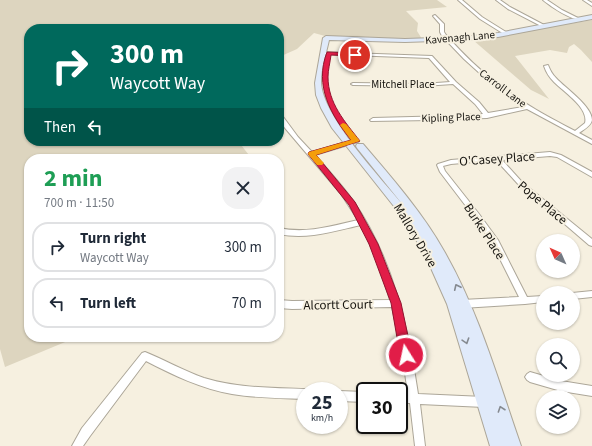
<!DOCTYPE html>
<html lang="en">
<head>
<meta charset="utf-8">
<style>
	body { margin:0; font-family:"Source Sans 3",sans-serif; background:#f2f2f3; color:#1f2937; height:100vh; display:flex; flex-direction:column; font-size:15px; white-space:nowrap }
	* { box-sizing:border-box; margin:0 }
	p { font-size:13px; color:#747a83 }
	.icon { flex:none; width:22px; height:22px; fill:none; stroke:currentColor; stroke-width:2; stroke-linecap:round; stroke-linejoin:round }
	.map { position:relative; flex:1; overflow:hidden }
	.details { position:absolute; left:24px; top:154px; width:260px; height:188px; display:flex; flex-direction:column; background:#fff; border-radius:16px; box-shadow:0 1px 3px #0004 }
	.details>* { flex:none }
	.banner { position:absolute; left:24px; top:24px; width:260px; height:122px; border-radius:16px; box-shadow:0 1px 3px #0004; background:#00695c; color:#fff; overflow:hidden }
	.needle { width:26px; rotate:315deg }
	.buttons { position:absolute; left:536px; top:234px; display:grid; gap:8px }
	.buttons a { display:grid; place-items:center; width:44px; height:44px; border-radius:50%; background:#fff; box-shadow:0 1px 3px #0004; font-size:20px }
	.speed { position:absolute; left:296px; top:382px; display:flex; gap:8px; font-size:20px; font-weight:700; text-align:center }
	.speed>* { display:grid; place-content:center; width:52px; height:52px; border-radius:50%; background:#fff; box-shadow:0 1px 3px #0004; line-height:1 }
	.speed small { font-size:10px; font-weight:400 }
	.speed .limit { border:2px solid #111; border-radius:6px; background:#fff; color:#111 }
	.pin { position:absolute; display:grid; place-items:center; width:34px; height:34px; color:#fff; margin:-17px; border:2px solid #fff; border-radius:50%; box-shadow:0 1px 4px #0007 }
	.me { position:absolute; width:44px; margin:-22px; rotate:350deg; stroke-linejoin:round; filter:drop-shadow(0 0 3px #0008) }
	.turn { display:flex; align-items:center; gap:14px; height:84px; padding:0 20px; font-size:18px }
	.turn .icon { width:52px; height:52px; stroke-width:2.5 }
	.turn b { display:block; font-size:28px; line-height:34px }
	.then { display:flex; align-items:center; height:38px; padding:0 20px; background:#0003; gap:8px; font-size:15px }
	.round { display:grid; place-items:center; flex:none; width:42px; height:42px; border-radius:16px; background:#f2f2f3 }
	.overview { display:flex; align-items:center; justify-content:space-between; height:68px; padding:0 20px }
	h1 { font-size:24px; font-weight:700; line-height:30px; color:#1e9e55 }
	ul { padding:0; list-style:none }
	li { display:flex; align-items:center; gap:12px; height:50px; margin:0 8px 6px; padding:0 12px; border:2px solid #e0e1e3; border-radius:16px }
	li div { flex:1 }
	li b { display:block; font-size:15px }
	li em { font-style:normal }
	.map>svg:first-child { display:block }
</style>
</head>
<body>
<div class="map">
<svg width="592" height="446" viewBox="0 0 592 446">
	<rect width="100%" height="100%" fill="#f6f0e0"/>
	<g fill="#ddd5bf">
		<polygon points="0,0 437,0 447,7 406,11 418,23 417,31 422,39 325,36 314,33 297,49 279,57 279,29 29,29 29,141 238,141 252,159 29,159 29,337 73,337 70,340 5,367 0,349"/>
		<polygon points="592,20 592,62 581,50 574,44 569,47 567,53 550,50 515,56 549,99 531,90 473,40"/>
	</g>
	<g fill="none" stroke-linecap="round" stroke-linejoin="round">
		<defs>
			<g id="street">
				<polygon points="458,0 462,0 482,17 506,32 506,34 504,34 480,19"/>
				<polygon points="496,0 500,0 510,7 546,26 543,27 508,9"/>
				<path d="M543,0H547L562,10L580,19C572,21 550,6 543,0Z"/>
				<polygon points="583,0 587,0 592,3 592,6"/>
				<path d="M435,15L444,24V32L446,35C462,53 479,70 498,84C522,103 548,117 575,131L585,123C589,108 564,92 554,82C549,77 546,72 544,66L548,65C550,70 552,74 556,78C565,88 592,106 592,120C591,126 583,130 579,133L592,140V144L527,109L487,118L431,120L371,121L370,120L373,118L451,116L483,114L475,104L453,84L423,86L353,85L351,84L353,83L423,84L450,82L429,58L323,54H321V52L432,56L456,82L479,102L488,113L523,107L495,87L464,59L442,36L440,32V24L433,16Z"/>
				<path d="M279,113L281,114L298,137L312,152L356,139L359,141L358,142L315,155C328,170 342,185 354,202C393,259 408,327 418,394L484,397L487,399L489,402L487,405L484,407L420,404L425,446H415L410,403H399V393L408,394L402,352L392,307L292,309L279,308V300L292,301L390,300L377,260L361,225C334,231 307,240 279,234V228C306,234 332,226 358,220L341,194L285,128L279,119Z"/>
				<polygon points="550,152 561,155 592,172 592,177 557,157 550,156 502,160 522,182 592,239 592,246 589,245 518,184 496,160 451,164 443,166 445,171 479,214 498,240 527,297 543,296 543,302 525,304 462,308 459,307 458,304 459,301 462,300 519,297 492,243 475,218 440,172 437,165 438,164 451,160"/>
				<polygon points="592,291 592,297 573,299 573,293 572,293"/>
				<path d="M145,352C165,360 184,371 204,378C237,388 271,388 305,389L309,391H305V399C280,398 256,398 232,394C202,389 173,375 146,361L90,436L83,446H72L82,428L142,353Z"/>
				<polygon points="530,372 561,381 592,386 592,396 561,391 530,382 527,380 525,377 527,374"/>
				<polygon points="339,391 365,392 365,402 339,401"/>
			</g>
			<path id="secondary" d="M592,15V19L498,37L464,40L405,42L329,40C326,54 321,68 321,82C322,116 381,178 403,205L357,148L356,146L357,144H363C392,178 422,212 444,251C479,312 498,380 521,446H490L447,304L426,257L404,219L332,128L321,108L316,95L315,83L323,38L326,36L405,39L464,37L498,33Z"/>
		</defs>
		<use href="#street" stroke="#aca698" stroke-width="2"/>
		<use href="#secondary" stroke="#aca698" stroke-width="2"/>
		<use href="#street" fill="#fff" fill-rule="evenodd"/>
		<use href="#secondary" fill="#e0eafa" fill-rule="evenodd"/>
	</g>
	<defs><path id="oneway-chevron" d="M-2-3.5L2.5 0L-2 3.5" fill="none" stroke-width="1.6" stroke-linecap="round" stroke-linejoin="round"/></defs>
	<g stroke="#858a90">
		<use href="#oneway-chevron" transform="translate(457 287) rotate(-115)"/>
		<use href="#oneway-chevron" transform="translate(466 341) rotate(72)"/>
		<use href="#oneway-chevron" transform="translate(501 409) rotate(-109)"/>
	</g>
	<path fill="#e11d48" stroke="#92132f" d="M327,52L355,53L358,55L355,56L331,55C330,63 328,70 328,77C328,103 345,122 360,141L316,155L355,202L378,244L401,303L412,355L410,359L406,360L402,359L400,355L391,303L369,244L349,205L308,154L309,152L351,140C331,115 314,86 327,52Z"/>
	<polygon fill="#f59e0b" points="343,123 346,124 360,141 316,155 324,163 322,165 317,165 308,154 309,152 351,140 340,125"/>
	<g text-anchor="middle" stroke-width="4" stroke-linejoin="round" paint-order="stroke">
		<g font-size="11" fill="#16140f" stroke="#f6f0e0">
			<text transform="translate(460 37) rotate(-5)" y="4">Kavenagh Lane</text>
			<text x="403" y="88">Mitchell Place</text>
			<text transform="translate(503 88) rotate(37)" y="4">Carroll Lane</text>
			<text transform="translate(451 117) rotate(-2)" y="4">Kipling Place</text>
		</g>
		<g font-size="13" fill="#16140f" stroke="#f6f0e0">
			<text transform="translate(497 158) rotate(-4)" y="5">O'Casey Place</text>
			<text transform="translate(543 202) rotate(40)" y="5">Pope Place</text>
			<text transform="translate(485 231) rotate(57)" y="5">Burke Place</text>
			<text transform="translate(416 235) rotate(59)" y="5">Mallory Drive</text>
			<text transform="translate(338 304) rotate(-1)" y="5">Alcortt Court</text>
		</g>
	</g>
</svg>
<div class="buttons">
<a><svg class="needle" viewBox="-14 -14 28 28"><path d="M0-13l5 13h-10z" fill="#e53935"/><path d="M0 13l5-13h-10z" fill="#747a83"/></svg></a>
<a><svg class="icon" aria-label="sound" viewBox="0 0 24 24"><path d="M4 9h4l5-4v14l-5-4H4zM17 9q2 3 0 6"/></svg></a>
<a><svg class="icon" aria-label="search" viewBox="0 0 24 24"><circle cx="10" cy="10" r="6"/><path d="M15 15l6 6"/></svg></a>
<a><svg class="icon" aria-label="layers" viewBox="0 0 24 24"><path d="M12 4l9 5-9 5-9-5zM3 14l9 5 9-5"/></svg></a>
</div>
<div class="speed"><div>25<small>km/h</small></div><div class="limit">30</div></div>
<div class="pin" style="left:355px;top:55px;background:#d93025"><svg class="icon" aria-label="arrive" viewBox="0 0 24 24"><path d="M6 21V4h12l-3 4 3 4H6"/></svg></div>
<svg class="me" style="left:406px;top:355px" viewBox="-20 -20 40 40"><circle r="17" fill="#e11d48" stroke="#fff" stroke-width="3"/><path d="M0-11L8 9 0 5-8 9z" fill="#fff"/></svg>
<div class="banner">
<div class="turn"><svg class="icon" aria-label="right" viewBox="0 0 24 24"><path d="M7 20v-9h11M14 6l5 5-5 5"/></svg><div><b>300 m</b>Waycott Way</div></div>
<div class="then">Then<svg class="icon" aria-label="left" viewBox="0 0 24 24"><path d="M17 20v-9H6M10 6l-5 5 5 5"/></svg></div>
</div>
<section class="details">
<div class="overview"><div><h1>2 min</h1><p>700 m · 11:50</p></div><a class="round"><svg class="icon" aria-label="close" viewBox="0 0 24 24"><path d="M6 6l12 12M18 6L6 18"/></svg></a></div>
<ul>
<li><svg class="icon" aria-label="right" viewBox="0 0 24 24"><path d="M7 20v-9h11M14 6l5 5-5 5"/></svg><div><b>Turn right</b><p>Waycott Way</p></div><em>300 m</em></li>
<li><svg class="icon" aria-label="left" viewBox="0 0 24 24"><path d="M17 20v-9H6M10 6l-5 5 5 5"/></svg><div><b>Turn left</b></div><em>70 m</em></li>
</ul>
</section>
</div>
</body>
</html>
